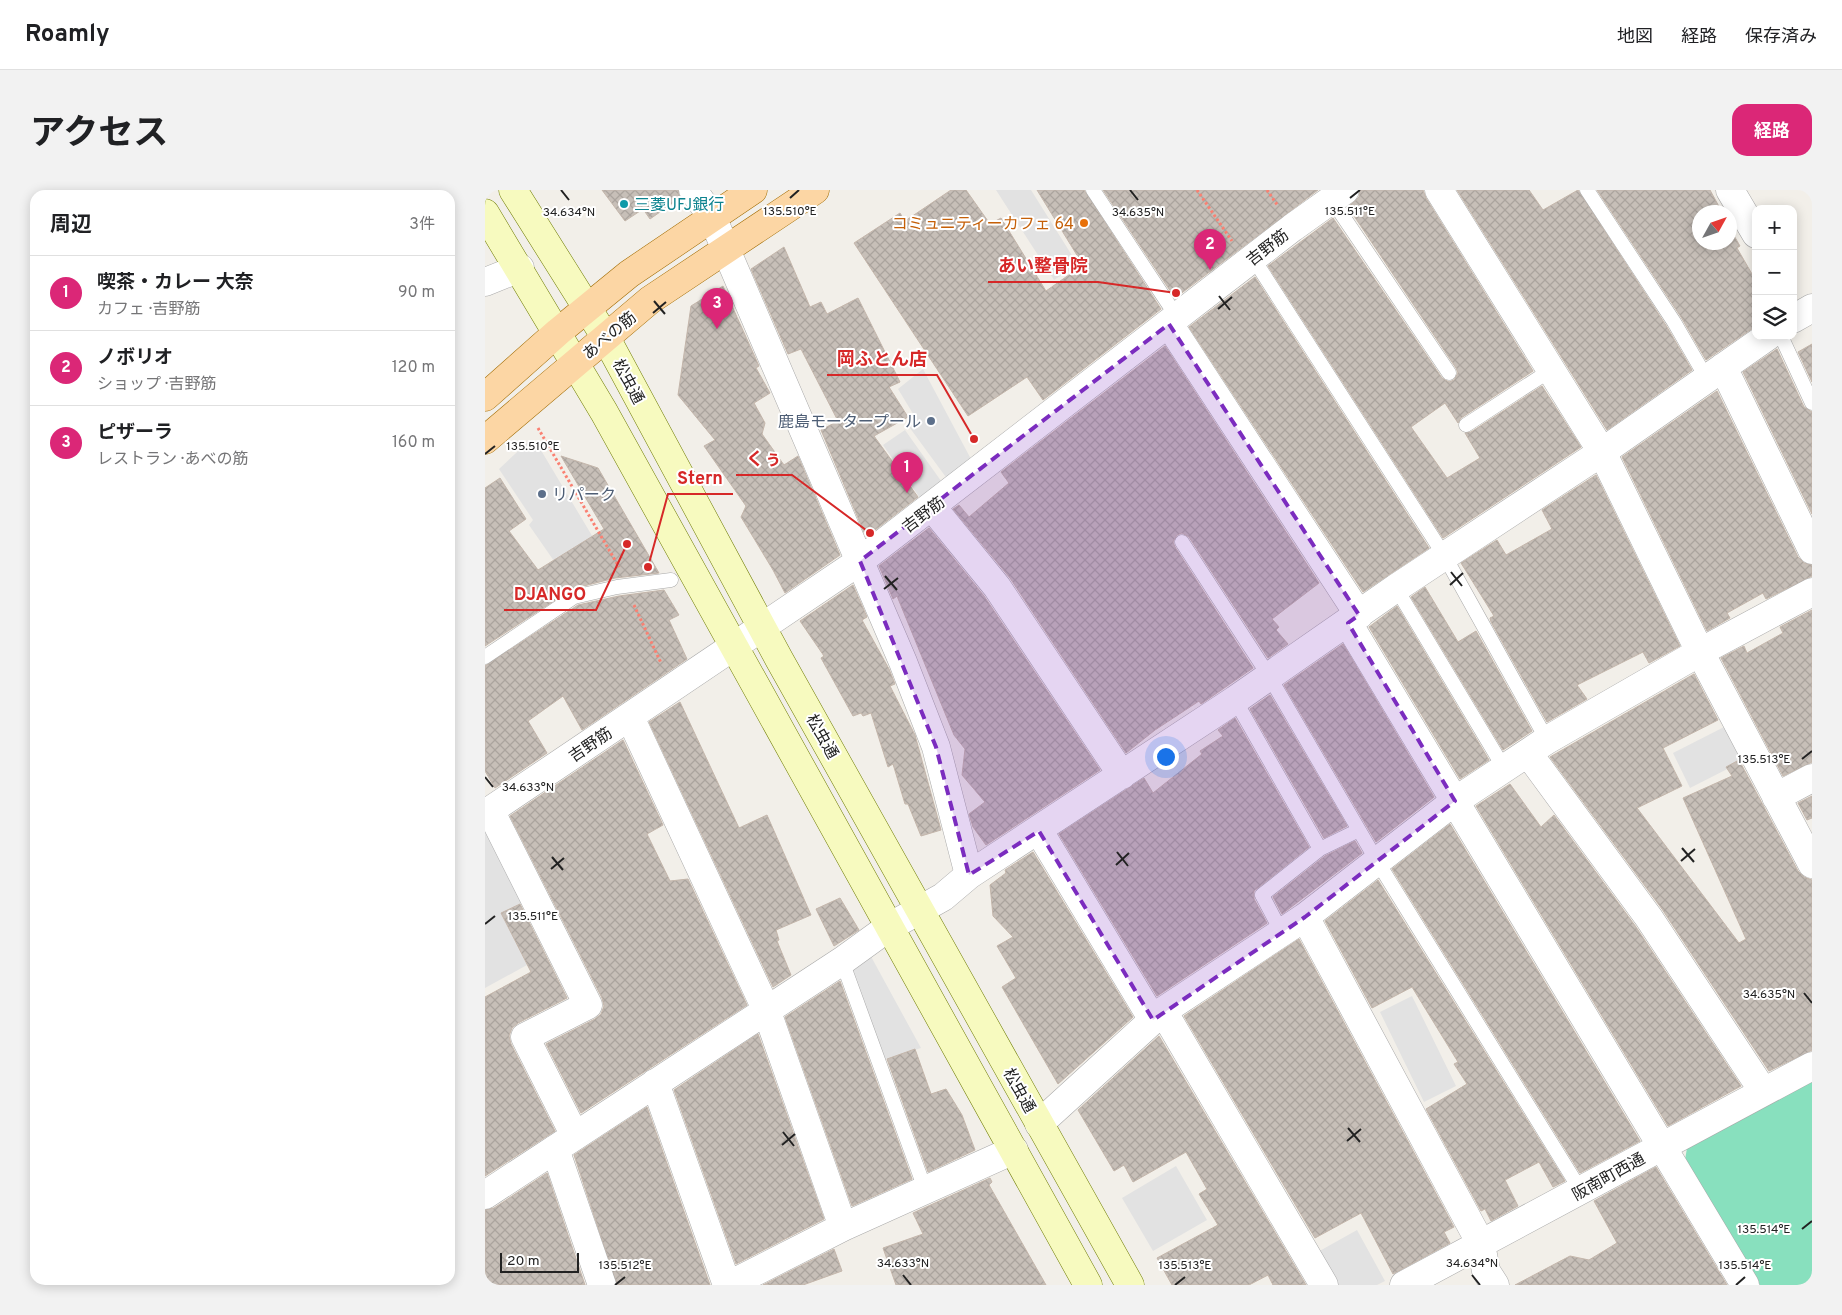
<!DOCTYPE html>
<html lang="ja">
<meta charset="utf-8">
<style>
body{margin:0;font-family:Overpass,"Noto Sans JP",sans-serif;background:#f2f2f2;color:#202124}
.controls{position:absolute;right:15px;top:15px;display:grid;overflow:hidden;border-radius:10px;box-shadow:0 2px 12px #0003}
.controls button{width:45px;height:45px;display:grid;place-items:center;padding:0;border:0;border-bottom:1px solid #e0e0e0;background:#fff;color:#202124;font:25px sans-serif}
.compass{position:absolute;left:1207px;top:15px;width:45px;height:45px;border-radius:50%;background:#fff;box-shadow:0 2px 12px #0003;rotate:50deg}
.scale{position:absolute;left:15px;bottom:12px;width:79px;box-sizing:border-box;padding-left:5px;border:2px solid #222;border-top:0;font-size:14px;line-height:18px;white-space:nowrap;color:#222;-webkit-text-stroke:4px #fff;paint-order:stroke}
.you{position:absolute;left:680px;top:566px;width:18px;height:18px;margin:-12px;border:4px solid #fff;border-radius:50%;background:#1a73e8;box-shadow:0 0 0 8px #1a73e833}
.badge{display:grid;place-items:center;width:32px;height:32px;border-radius:50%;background:#db2777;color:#fff;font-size:16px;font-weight:700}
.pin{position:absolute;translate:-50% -41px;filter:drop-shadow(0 1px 2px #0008)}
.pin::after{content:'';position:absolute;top:26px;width:18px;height:15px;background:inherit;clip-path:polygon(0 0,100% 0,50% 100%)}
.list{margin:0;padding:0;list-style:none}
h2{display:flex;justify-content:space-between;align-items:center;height:65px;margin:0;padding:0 20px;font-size:21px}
h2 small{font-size:16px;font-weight:400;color:#757577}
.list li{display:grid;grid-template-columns:32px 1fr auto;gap:15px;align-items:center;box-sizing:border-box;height:75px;padding:0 20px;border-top:1px solid #e0e0e0}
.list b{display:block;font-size:19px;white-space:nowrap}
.list p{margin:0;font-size:16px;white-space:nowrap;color:#757577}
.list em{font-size:16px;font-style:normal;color:#757577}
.icon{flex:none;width:28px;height:28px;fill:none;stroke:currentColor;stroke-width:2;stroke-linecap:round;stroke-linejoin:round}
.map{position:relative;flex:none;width:1327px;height:1095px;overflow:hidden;border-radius:15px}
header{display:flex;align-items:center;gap:30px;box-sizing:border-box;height:70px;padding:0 25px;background:#fff;border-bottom:1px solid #e0e0e0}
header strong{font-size:24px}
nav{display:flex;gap:28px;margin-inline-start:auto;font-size:18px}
.intro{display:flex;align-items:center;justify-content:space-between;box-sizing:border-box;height:120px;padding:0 30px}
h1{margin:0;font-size:35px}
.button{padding:12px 22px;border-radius:15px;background:#db2777;color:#fff;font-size:18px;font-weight:700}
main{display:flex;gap:30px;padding:0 30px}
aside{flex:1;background:#fff;border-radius:15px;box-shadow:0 2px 12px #0003}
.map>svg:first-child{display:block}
.pitch{fill:#88e0be}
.parking{fill:#e2e2e2}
.building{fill:url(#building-cross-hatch);stroke:#c4b6ab}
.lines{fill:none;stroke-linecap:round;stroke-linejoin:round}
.lane-casing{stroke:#a9a9a9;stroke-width:15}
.street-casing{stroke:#a9a9a9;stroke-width:29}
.secondary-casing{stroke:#707d05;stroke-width:29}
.primary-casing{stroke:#a06b00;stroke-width:29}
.path{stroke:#fa8072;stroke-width:3;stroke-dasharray:2.5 2.5;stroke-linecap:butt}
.lane{stroke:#fff;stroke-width:14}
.street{stroke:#fff;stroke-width:28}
.secondary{stroke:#f7fabf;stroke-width:28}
.primary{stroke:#fcd6a4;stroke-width:28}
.marked{fill:#7b2cbf;fill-opacity:0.2;stroke:#7b2cbf;stroke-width:4;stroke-dasharray:10 6;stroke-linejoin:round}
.ticks{fill:none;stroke:#222;stroke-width:2}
.culture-dot{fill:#0f9aa8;stroke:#fff;stroke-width:2}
.food-dot{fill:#e8710a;stroke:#fff;stroke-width:2}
.service-dot{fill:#5c6f8a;stroke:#fff;stroke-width:2}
.labels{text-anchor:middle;stroke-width:4;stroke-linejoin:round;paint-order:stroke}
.culture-label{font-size:16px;fill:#0d838f;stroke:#fff;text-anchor:start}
.food-label{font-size:16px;fill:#c56008;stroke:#fff;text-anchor:end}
.street-label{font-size:16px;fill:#222;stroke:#fff}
.service-label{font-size:16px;fill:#4e5e75;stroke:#fff;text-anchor:end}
.ticks-label{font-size:12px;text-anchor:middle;fill:#222;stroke:#fff;stroke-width:4;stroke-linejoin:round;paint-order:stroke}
.leader{fill:none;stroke:#d62828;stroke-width:2}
.callout-dot{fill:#d62828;stroke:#fff;stroke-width:2}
.callout-label{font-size:18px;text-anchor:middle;font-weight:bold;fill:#d62828;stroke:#fff;stroke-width:4;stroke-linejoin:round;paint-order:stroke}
</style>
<header>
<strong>Roamly</strong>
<nav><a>地図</a><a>経路</a><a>保存済み</a></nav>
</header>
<div class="intro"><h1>アクセス</h1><a class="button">経路</a></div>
<main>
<aside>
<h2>周辺<small>3件</small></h2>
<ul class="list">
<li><span class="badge">1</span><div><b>喫茶・カレー 大奈</b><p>カフェ · 吉野筋</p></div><em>90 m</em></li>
<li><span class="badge">2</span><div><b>ノボリオ</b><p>ショップ · 吉野筋</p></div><em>120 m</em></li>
<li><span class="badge">3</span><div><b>ピザーラ</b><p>レストラン · あべの筋</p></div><em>160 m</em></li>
</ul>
</aside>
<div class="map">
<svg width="1327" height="1095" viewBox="0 0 1327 1095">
<defs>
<pattern id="building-cross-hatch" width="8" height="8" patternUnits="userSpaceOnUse" patternTransform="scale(1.25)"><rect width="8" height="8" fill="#c7bfb8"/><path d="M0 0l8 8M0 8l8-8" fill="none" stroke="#aba49e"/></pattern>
</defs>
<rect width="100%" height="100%" fill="#f2efe9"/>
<!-- pitch -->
<path class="pitch" d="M1327,891v204h-52l-75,-125 2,-12z"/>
<!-- parking -->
<path class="parking" d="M511,0h35l47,75 -24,15z
M438,179l49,92 -24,19 -41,-56 8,-7 -17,-28z
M420,240l41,58 -21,17 -42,-60z
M45,250l9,7 55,92 -40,22 -25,-36 4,-5 -34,-51z
M1245,534l17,35 -57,29 -17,-35z
M0,630l44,80 -28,13 26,52 -42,23z
M383,761l53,97 -38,12 -32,-96z
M927,806l44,90 -32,16 -44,-90z
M691,976l31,54 -54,31 -31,-53z
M872,1040l28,51 -8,4h-42l-19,-32z"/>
<!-- building -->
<path class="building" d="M117,0h76l2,8 -30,21 -7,-10 -18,12z
M466,0h15l24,34 11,-6 45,73 37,-26 -46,-75h47l77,119 -118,91 -16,-23 -59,39 -114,-173 46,-30 5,8z
M618,0h215l-143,108z
M875,0h63l3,8 107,173 -72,47 -3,5 -13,-20 -34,24 36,51 33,-20 -15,-25 6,-1 71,-46 39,61 -138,91 -175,-272 65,-48 109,160 7,4 5,-2 4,-7 -2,-5 -108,-161 11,-10z
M972,0h72l14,20 35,-20 89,137 25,43 -85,60z
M1112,0h113l12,22h-23v30h30v-15l11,19 -3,2 19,33v45l-50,34 -25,-43z
M299,57l26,60 11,-5 6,12 31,-16 42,84 -11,5 19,30 -34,19 44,61 -52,40 -45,-107 17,-9 -37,-72 -13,5 -37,-85z
M770,87l174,271 -66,44 -174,-265z
M238,96l36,80 -3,2 14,25 -16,10 11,20 -3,11 22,31 14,-9 42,99 -55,38 -12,-23 -32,-53 5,-11 -42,-60 11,-6 -37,-45 13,-89z
M1327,154v38l-14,-30z
M680,156l154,237 -47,36 7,8 -3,3 12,14 -20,14 -79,-121 -7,-4 -5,2 -4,7 2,5 78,121 -52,36 -2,-3 -44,29 -29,23 -116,-175 -57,-69 6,-4 10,12 40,-34 -8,-11z
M1292,159l27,58 8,5v102l-69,-142z
M1232,201l81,166 6,6 8,2v11l-46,23 -3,-6 -36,20 3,5 -23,13 -85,-174z
M76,266l37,12 61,105 -44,5 -43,11 -87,57v-158l15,-10 26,41 -17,12 29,39 66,-41z
M1111,285l84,171 -31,17 -6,-11 -66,33 10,14 -40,23 -56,-100 -1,-4 4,-2 -33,-53 36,-23 9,15 46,-26 -10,-19z
M444,338l55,68 116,174 -114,75 -13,-18 -4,-13 16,-12 -23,-27 3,-26 -11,-14 -57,-139 -4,3 -14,-33z
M368,395l14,32 -5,3 27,49 6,15 -5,2 25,49 26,95 -20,6 -13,-32h-3l-12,-40 -5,3 -17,-54 -8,3 -2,-3 -8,3 -32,-58 3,-2 -24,-35z
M940,397l33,55 18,-11 56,100 -29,19 -92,-153z
M179,400l15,25 -10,5 18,39 -105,71 -19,-34 -35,25 19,32 -52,35 -10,-17v-105l93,-61 41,-9z
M912,416l92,154 -29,19 -91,-152z
M1327,420v152l-29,14 -62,-118 23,-12 3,7 36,-20 -3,-6z
M858,454l91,153 -58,45 -92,-157z
M1209,484l24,46 -55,28 19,38 -45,22 102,135 7,-4 -63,-141 49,-22 -6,-9 13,-7 59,111 6,6 8,3v170l-43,21 -107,-162 -112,-152z
M785,505l77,131 -23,12 -74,-129z
M195,512l59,126 28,-13 44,100 -35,15 3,10 -2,1 14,34 -18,12 -124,-265z
M750,528l74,129 -55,44v8l13,24 -110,73 -98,-162 85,-56 9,15 49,-39 -2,-3 23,-15 -5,-6z
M138,550l40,85 -16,9 23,47 18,-2 59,126 -166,108 -35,-69 49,-25 6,-5 3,-8 -2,-8 -92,-182z
M1025,594l31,43 13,-12 82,112 105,159 -73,40 -192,-320z
M1327,606v22l-5,2 -9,-17z
M965,634l190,317 -60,32 -188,-304z
M870,651l7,12 -80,61 -9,-17 52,-41z
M548,662l100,165 -75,67 -56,-97 14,-9 -19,-32 16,-9 -20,-21 -3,-31 16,-12 -1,-3z
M893,690l187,301 -12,6 -14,-25 -34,18 13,26 -27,15 -6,-12 -4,2 -55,-102 41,-25 -13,-20 4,-2 -46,-75 -40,21 -47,-87z
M355,708l19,32 -25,16 -18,-37z
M35,714l47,94 -49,25 -6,5 -3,8 2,8 44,87 -70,45v-179l46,-25 -30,-59z
M814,749l155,288 -10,5 6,11 -57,31 -32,-61 -46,25 -131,-222z
M355,791l72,198 -60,27 -67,-189z
M273,844l66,185 -88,45 -62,-174z
M674,846l147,249h-33l-5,-10 -19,10h-77l-15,-27 61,-33 -19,-31 8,-5 -21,-37 -53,30 -9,-17 -10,6 -36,-61z
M430,859l16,45 15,-5 16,26 13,35 -47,22 -41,-113z
M162,917l63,178h-93l-43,-130z
M1171,977l71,118h-212l55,-29 19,4 28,-17 -23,-42z
M62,983l38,112h-100v-75l9,-2z
M505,988l2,4 -3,3 57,100h-150l-13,-37 40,-14 -10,-21z
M349,1059l8,22 -39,14h-40z"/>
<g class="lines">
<!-- lane casing -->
<g class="lane-casing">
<path id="lane" d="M608,0l84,127
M1102,0l87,132 33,57
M847,10l117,173
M768,68l191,297 103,185
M1296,146l31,67
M981,235l85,-55
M697,352l87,134 108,185 204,330
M911,398l108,180
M0,467l89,-60 43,-10 54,-7
M750,510l85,149
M797,743l-20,-38 58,-46 39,-19
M357,771l83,228"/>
</g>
<!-- street casing -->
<g class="street-casing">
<path id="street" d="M208,0l19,27 191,445 33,85 33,128
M954,0l163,262 98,200 112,212
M1245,0l26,44
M0,92l35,-14
M1308,129l19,-11
M684,134l190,291
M1238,177l89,183
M447,317l65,80 125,188
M863,433l397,662
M145,527l136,292 77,218
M1043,563l121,165 114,173
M1291,607l36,-19
M5,620l98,195 -63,32 50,99
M0,624l375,-253 432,-333 53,-38
M554,641l114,189
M820,727l176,327 5,27 9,14
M678,821l161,274
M170,893l72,202
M554,934l124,-113 142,-94 150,-116 92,-61 153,-88 112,-60
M70,959l47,136
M0,1005l357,-234 47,-34 54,-30 26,-22 266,-175 161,-112 206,-136 166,-116
M244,1095l114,-58 171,-77
M919,1095l408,-219"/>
</g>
<!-- secondary casing -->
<g class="secondary-casing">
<path id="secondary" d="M28,0l93,148 173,321 351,626
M0,23l119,199 484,873"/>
</g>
<!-- primary casing -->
<g class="primary-casing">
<path id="primary" d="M0,207l73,-65 71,-58 124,-84
M0,250l165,-140 165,-110"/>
</g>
<!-- path -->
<path class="path" d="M712,0l35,51
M782,0l11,16
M53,238l81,139
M149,415l27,58"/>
<!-- lane -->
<use href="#lane" class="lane"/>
<!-- street -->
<use href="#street" class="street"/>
<!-- secondary -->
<use href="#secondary" class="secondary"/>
<!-- primary -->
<use href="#primary" class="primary"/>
</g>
<!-- marked area -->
<path class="marked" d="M684,134l190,291 -11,8 107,178 -150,116 -152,103 -114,-189 -70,44 -33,-128 -76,-186z"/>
<!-- ticks -->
<path class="ticks" d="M76,0l8,10M645,0l8,10M305,8l9,-8M865,8l10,-8M734,106l11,14M169,111l11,13M733,119l14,-12M168,123l13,-11M0,264l10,-8M966,382l11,14M400,386l12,14M965,395l13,-12M399,399l14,-11M1317,569l10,-8M0,587l8,10M1197,658l12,14M632,662l11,14M67,667l11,13M1196,671l14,-12M631,675l13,-12M66,679l13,-11M0,734l10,-8M1319,803l8,10M863,938l12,14M298,942l11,14M862,951l14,-12M297,955l13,-11M1317,1039l10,-8M418,1085l8,10M987,1085l8,10M130,1095l10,-8M690,1095l10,-8M1251,1095l9,-8"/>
<!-- markers -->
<circle class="culture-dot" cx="139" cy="14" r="5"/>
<circle class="food-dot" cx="599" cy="33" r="5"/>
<g class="service-dot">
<circle cx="446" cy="231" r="5"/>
<circle cx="57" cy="304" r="5"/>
</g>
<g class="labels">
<!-- culture labels -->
<g class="culture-label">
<text x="149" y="20">三菱UFJ銀行</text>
</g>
<!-- food labels -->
<g class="food-label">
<text x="589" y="39">コミュニティーカフェ 64</text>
</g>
<!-- street labels -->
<g class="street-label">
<text transform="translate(782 57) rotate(-38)" y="6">吉野筋</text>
<text transform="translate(124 145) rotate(-40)" y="6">あべの筋</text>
<text transform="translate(144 191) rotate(62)" y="6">松虫通</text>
<text transform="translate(438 324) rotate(-37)" y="6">吉野筋</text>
<text transform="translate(338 546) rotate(61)" y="6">松虫通</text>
<text transform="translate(105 554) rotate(-34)" y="6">吉野筋</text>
<text transform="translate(535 900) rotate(61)" y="6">松虫通</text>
<text transform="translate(1123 986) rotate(-29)" y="6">阪南町西通</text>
</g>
<!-- service labels -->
<g class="service-label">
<text x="436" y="237">鹿島モータープール</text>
<text x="67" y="310" text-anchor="start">リパーク</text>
</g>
</g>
<g class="ticks-label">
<text x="865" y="25">135.511°E</text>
<text x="305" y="25">135.510°E</text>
<text x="84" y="26">34.634°N</text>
<text x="653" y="26">34.635°N</text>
<text x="48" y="260">135.510°E</text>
<text x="1279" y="573">135.513°E</text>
<text x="43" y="601">34.633°N</text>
<text x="48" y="730">135.511°E</text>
<text x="1284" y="808">34.635°N</text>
<text x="1279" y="1043">135.514°E</text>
<text x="418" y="1077">34.633°N</text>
<text x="987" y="1077">34.634°N</text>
<text x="140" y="1079">135.512°E</text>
<text x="700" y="1079">135.513°E</text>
<text x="1260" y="1079">135.514°E</text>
</g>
<!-- callouts -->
<path class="leader" d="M691 103L613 92H503M489 249L452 185H342M385 343L307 285H251M163 377L183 304H248M142 354L111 420H19"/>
<g class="callout-dot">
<circle cx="691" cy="103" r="5"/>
<circle cx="489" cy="249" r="5"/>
<circle cx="385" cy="343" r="5"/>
<circle cx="163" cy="377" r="5"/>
<circle cx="142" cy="354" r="5"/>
</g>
<g class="callout-label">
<text x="558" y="82">あい整骨院</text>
<text x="397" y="175">岡ふとん店</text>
<text x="279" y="275">くぅ</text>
<text x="215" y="294">Stern</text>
<text x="65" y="410">DJANGO</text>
</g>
</svg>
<div class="controls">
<button>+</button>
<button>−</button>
<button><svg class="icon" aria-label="layers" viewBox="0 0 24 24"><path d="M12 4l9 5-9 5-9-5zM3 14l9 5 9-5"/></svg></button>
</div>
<svg class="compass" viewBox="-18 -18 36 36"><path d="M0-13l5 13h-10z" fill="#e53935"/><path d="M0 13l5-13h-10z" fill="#757577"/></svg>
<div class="scale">20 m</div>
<div class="you"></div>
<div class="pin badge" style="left:422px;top:303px">1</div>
<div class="pin badge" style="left:725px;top:80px">2</div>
<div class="pin badge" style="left:232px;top:139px">3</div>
</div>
</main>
